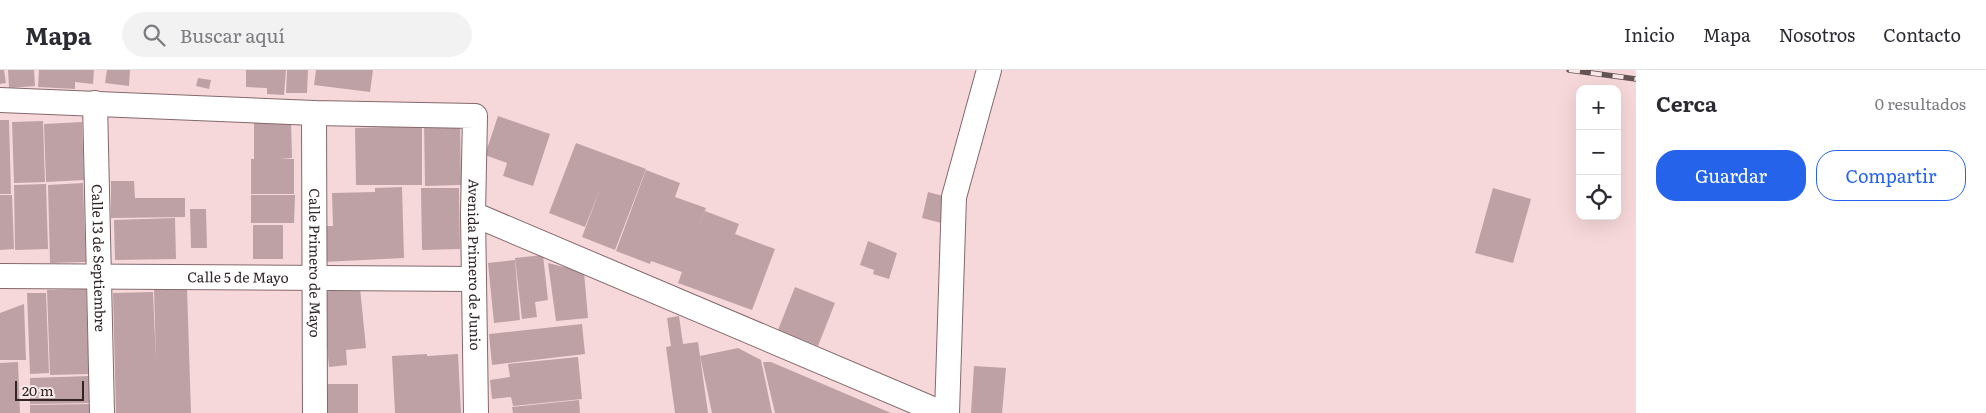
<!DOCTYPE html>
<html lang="es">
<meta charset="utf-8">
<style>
body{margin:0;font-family:Literata,serif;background:#f2f2f3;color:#2b2b33}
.controls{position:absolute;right:15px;top:15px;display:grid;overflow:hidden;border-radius:10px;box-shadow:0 5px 20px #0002}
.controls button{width:45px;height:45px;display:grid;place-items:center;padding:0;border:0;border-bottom:1px solid #e1e1e2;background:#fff;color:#2b2b33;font:25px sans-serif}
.scale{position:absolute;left:15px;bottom:12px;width:69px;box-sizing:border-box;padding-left:5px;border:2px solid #302425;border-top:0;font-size:14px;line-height:18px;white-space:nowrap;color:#302425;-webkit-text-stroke:4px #fbe8ea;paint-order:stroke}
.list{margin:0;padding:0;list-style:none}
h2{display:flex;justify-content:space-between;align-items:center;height:65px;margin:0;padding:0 20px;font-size:21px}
h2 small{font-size:16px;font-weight:400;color:#7c7c81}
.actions{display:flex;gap:10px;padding:15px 20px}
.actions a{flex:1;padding:11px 0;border:1px solid #2563eb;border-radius:20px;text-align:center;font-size:18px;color:#2563eb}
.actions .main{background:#2563eb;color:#fff}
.icon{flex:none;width:28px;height:28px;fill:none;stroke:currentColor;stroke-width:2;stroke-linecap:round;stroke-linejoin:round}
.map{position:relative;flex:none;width:1636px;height:343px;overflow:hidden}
header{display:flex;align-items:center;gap:30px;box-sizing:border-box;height:70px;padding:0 25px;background:#fff;border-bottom:1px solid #e1e1e2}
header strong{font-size:24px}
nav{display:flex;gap:28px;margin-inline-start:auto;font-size:18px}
.search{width:350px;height:45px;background:#f2f2f3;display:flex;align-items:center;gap:12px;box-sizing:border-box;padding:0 18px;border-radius:28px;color:#7c7c81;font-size:19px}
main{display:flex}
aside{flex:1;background:#fff}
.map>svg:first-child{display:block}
.building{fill:#bea1a4}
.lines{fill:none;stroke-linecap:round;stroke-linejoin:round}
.street-casing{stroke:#84696c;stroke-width:26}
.street{stroke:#fff;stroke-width:24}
.rail-casing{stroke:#655455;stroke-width:5.5}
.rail{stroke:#fbe8ea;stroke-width:4;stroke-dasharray:11;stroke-linecap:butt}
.labels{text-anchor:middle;stroke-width:4.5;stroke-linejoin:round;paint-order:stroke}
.street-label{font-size:14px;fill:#302425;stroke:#fbe8ea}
</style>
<header>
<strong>Mapa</strong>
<div class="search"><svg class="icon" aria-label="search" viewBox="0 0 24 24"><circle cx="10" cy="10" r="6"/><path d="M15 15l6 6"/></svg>Buscar aquí</div>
<nav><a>Inicio</a><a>Mapa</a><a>Nosotros</a><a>Contacto</a></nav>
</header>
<main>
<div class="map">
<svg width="1636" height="343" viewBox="0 0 1636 343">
<rect width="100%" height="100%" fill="#f7d8da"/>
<!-- building -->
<path class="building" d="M0,0h4l2,13 -6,1z
M8,0h26l1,16 -26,2z
M39,0h55l-1,14 -18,-2v7l-37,-2z
M107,0h23l-1,16 -24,-3z
M246,0h40l-2,25 -17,-1v-6l-21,-1z
M287,0h21l-1,23h-21z
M316,0h57l-3,22 -56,-7z
M198,8l13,2 -2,9 -13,-3z
M498,46l52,18 -17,52 -30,-10 4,-13 -22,-8z
M254,49h37l1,39 -12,1h14v35h-43v-35h3z
M460,49l1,66 -36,1 -1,-66z
M0,50h9l2,74h-11z
M390,50h32v65h-66l-1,-57 35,-1z
M43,51l2,61 -31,1 -2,-61z
M82,52l2,58 -38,2 -2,-58z
M576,73l70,26 -31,81 -33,-13 20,-53 -17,43 -36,-14z
M646,100l34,13 -5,14 31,11 -10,25 9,-22 34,13 -4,10 40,15 -23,61 -74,-27 4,-11 -31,-11 -1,3 -34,-13z
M111,111h23l1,17h50v19l-74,1z
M83,113l3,79 -36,1 -2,-78z
M46,114l2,65 -33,1 -1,-65z
M402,117l2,71 -81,4 -2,-36h12l-1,-33 43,-1v-4z
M421,118h38l1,61 -38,1z
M1493,118l38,11 -18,64 -38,-10z
M928,122l23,6 -6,26 -23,-6z
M0,125h12l2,54 -14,1z
M251,125h44l-1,28h-43z
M190,139h16l1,39h-16z
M175,148l1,41 -61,1 -1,-40z
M253,155h30v34h-30z
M868,171l29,12 -8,26 -16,-5 1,-4 -14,-5z
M543,185l5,45 -13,2 2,15 -15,2 -7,-61z
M515,190l5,60 -26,3 -6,-60z
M548,193l36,9 4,46 -32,3z
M795,217l40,16 -17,43 -40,-16z
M187,218l4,125h-75l-3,-120 40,-1 3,69 -2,-72z
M360,218l6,60 -20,2 1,15 -18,2 -7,-75z
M86,219l3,85 -39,1 -3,-85z
M27,223h19l3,80 -19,1z
M24,234l2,56h-26v-47z
M679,246l4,28 15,-2 10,71h-33l-9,-66 5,-1 -4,-28z
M582,254l3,30 -93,11 -3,-31z
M738,278l23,12 11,53h-60l-12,-57z
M427,284v2l31,-2 3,59h-66l-3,-57z
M578,287l4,42 -69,7 -2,-9 -19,2 -2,-19 20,-3 -2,-13z
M18,292l2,51h-20v-50z
M763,292h8l120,51h-116z
M974,296l32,2 -4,45h-31z
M89,306l1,27 -60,1v-26z
M322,314h36v29h-36z
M579,330l1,13h-67l-1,-6z
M90,334v9h-60v-8z"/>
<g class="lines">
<!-- street casing -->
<g class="street-casing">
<g id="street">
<path id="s1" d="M0,30l314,13 161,3 -2,98 3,199"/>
<path id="s2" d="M95,33l7,310"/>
<path id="s3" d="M314,43l1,300"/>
<path d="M473,144l469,199"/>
<path id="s4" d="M0,206l474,3"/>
<path d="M947,343l7,-216 35,-127"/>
</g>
</g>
<!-- street -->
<use href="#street" class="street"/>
<!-- rail casing -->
<g class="rail-casing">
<path id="rail" d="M1569,0l67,9"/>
</g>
<!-- rail -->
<use href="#rail" class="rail"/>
</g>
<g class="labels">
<!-- street labels -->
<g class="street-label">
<text dy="5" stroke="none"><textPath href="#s2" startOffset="155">Calle 13 de Septiembre</textPath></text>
<text dy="5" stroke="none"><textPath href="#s3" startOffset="150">Calle Primero de Mayo</textPath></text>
<text dy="5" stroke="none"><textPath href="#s1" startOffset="624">Avenida Primero de Junio</textPath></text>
<text dy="5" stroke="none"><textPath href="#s4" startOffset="238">Calle 5 de Mayo</textPath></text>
</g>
</g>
</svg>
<div class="controls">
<button>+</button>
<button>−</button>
<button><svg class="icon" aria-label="locate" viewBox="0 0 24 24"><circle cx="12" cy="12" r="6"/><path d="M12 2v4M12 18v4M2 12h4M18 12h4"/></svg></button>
</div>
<div class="scale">20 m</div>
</div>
<aside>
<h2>Cerca<small>0 resultados</small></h2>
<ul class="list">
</ul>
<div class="actions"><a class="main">Guardar</a><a>Compartir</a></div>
</aside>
</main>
